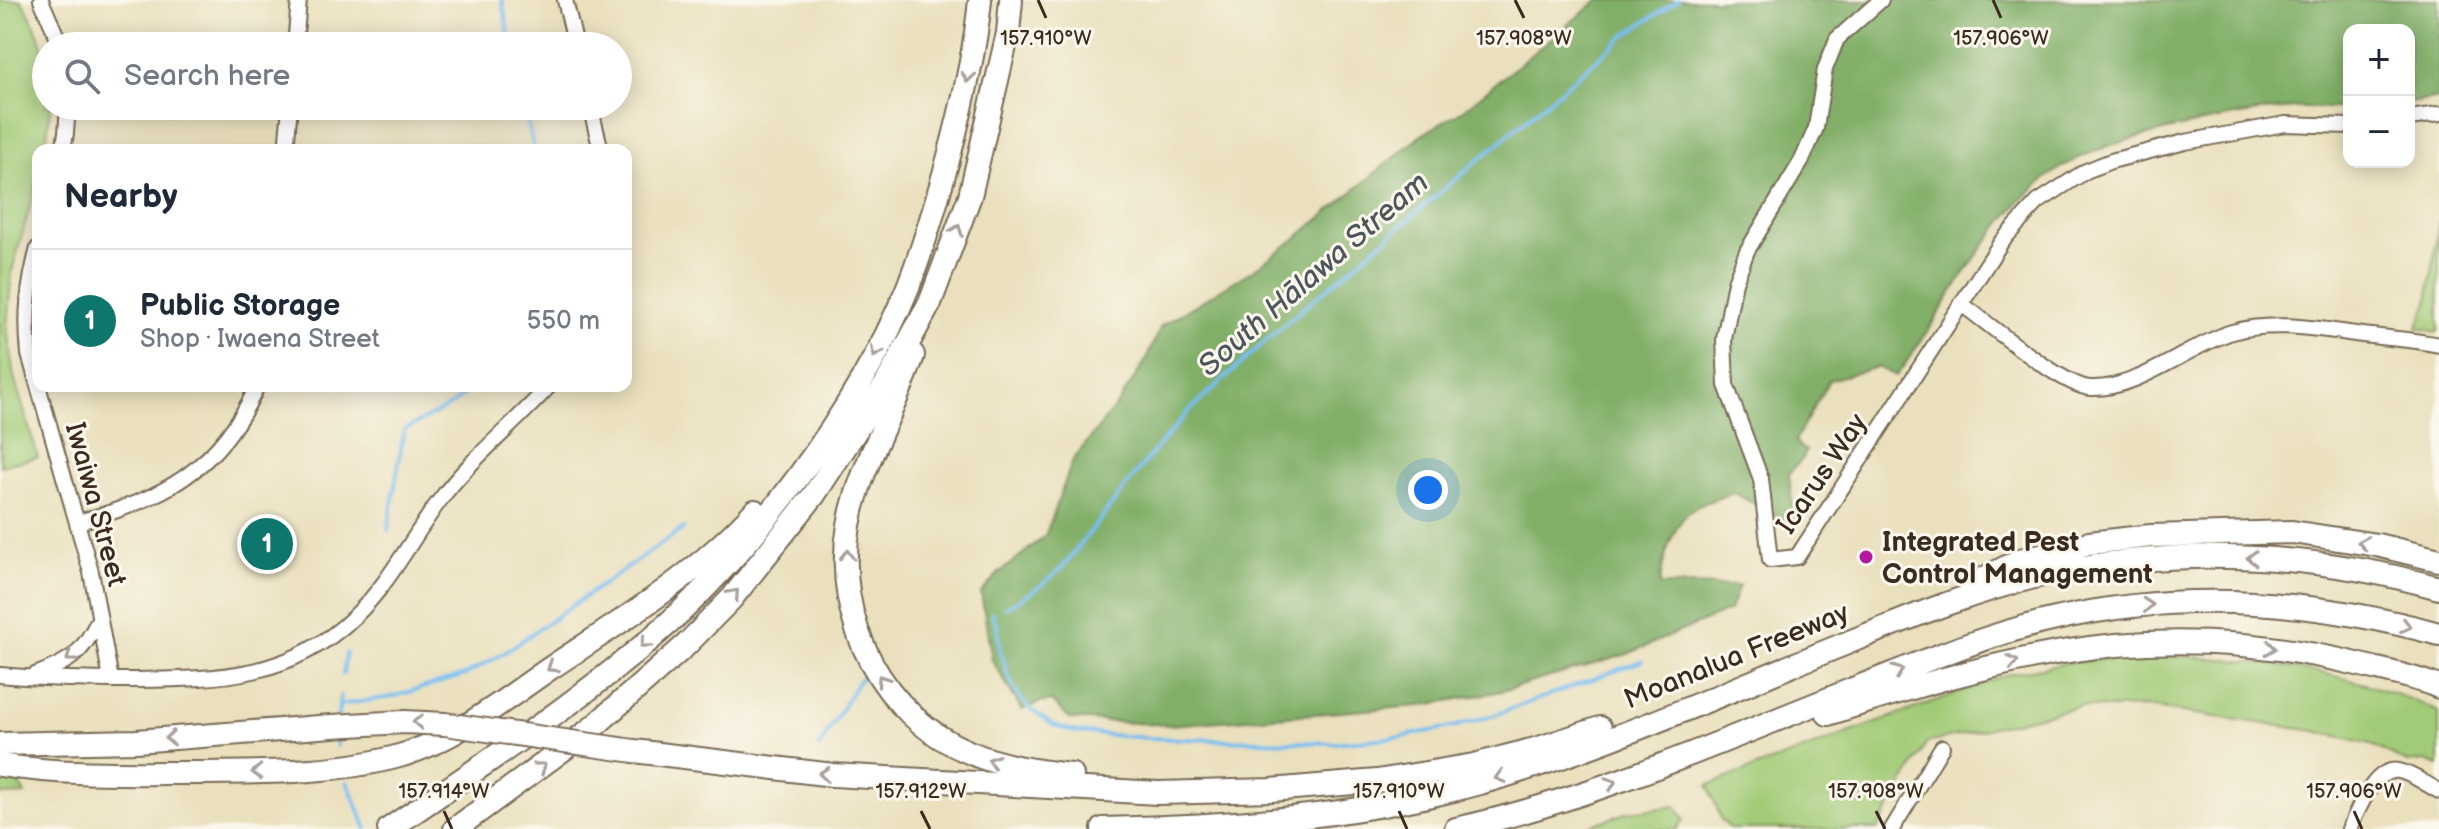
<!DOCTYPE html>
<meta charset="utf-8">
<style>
body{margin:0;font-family:"Balsamiq Sans",sans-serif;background:#f6f6f7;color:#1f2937}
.controls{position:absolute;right:24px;top:24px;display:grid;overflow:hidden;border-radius:16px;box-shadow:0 4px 20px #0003}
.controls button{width:72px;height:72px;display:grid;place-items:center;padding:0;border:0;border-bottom:2px solid #e0e1e3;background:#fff;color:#1f2937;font:40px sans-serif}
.you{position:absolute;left:1428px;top:490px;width:28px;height:28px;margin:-20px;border:6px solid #fff;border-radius:50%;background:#1a73e8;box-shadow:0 0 0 12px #1a73e833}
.badge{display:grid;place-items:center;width:52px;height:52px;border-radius:50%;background:#0f766e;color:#fff;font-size:26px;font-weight:700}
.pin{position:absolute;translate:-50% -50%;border:4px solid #fff;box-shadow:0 2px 8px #0006}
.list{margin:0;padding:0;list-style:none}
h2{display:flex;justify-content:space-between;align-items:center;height:104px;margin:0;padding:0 32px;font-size:34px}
h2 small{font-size:26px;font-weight:400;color:#747a83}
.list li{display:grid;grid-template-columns:52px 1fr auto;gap:24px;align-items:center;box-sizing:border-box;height:144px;padding:0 32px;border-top:2px solid #e0e1e3}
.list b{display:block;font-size:30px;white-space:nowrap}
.list p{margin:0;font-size:26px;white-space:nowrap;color:#747a83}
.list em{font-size:26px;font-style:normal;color:#747a83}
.icon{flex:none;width:44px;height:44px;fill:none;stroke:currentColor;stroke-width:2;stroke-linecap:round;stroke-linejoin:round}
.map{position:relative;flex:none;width:2439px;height:829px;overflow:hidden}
.search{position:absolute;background:#fff;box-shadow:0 4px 20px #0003;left:32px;top:32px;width:600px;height:88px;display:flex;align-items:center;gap:20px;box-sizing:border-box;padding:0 28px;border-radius:44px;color:#747a83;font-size:30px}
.panel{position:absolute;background:#fff;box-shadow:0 4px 20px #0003;left:32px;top:144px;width:600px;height:248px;border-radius:16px}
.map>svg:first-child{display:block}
.green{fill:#a2cb77;stroke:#6e7a4a;stroke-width:2}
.forest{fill:#81af68;stroke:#5e6c43;stroke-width:2}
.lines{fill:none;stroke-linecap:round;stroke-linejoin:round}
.stream{stroke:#79beef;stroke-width:4}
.minor-casing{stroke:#786a56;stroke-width:18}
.highway-casing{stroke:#786a56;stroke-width:26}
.minor{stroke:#fff;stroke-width:14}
.highway{stroke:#fff;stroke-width:22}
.highway-bridge-casing{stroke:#786a56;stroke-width:26;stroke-linecap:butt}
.highway-bridge{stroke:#fff;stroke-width:22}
.oneway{stroke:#a79f9a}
.ticks{fill:none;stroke:#3b2a1e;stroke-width:3}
.poi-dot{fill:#b5179e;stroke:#fbf7ec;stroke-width:3}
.labels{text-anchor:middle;stroke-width:6;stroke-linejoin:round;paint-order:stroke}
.street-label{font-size:28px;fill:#3b2a1e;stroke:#fbf7ec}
.poi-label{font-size:28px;font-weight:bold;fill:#3b2a1e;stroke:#fbf7ec;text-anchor:start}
.water-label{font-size:30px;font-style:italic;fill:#4e565d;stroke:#fbf7ec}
.ticks-label{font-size:20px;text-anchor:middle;fill:#3b2a1e;stroke:#fbf7ec;stroke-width:6;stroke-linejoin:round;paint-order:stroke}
</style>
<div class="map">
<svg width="2439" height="829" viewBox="0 0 2439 829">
<rect width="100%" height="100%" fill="#fbf7ec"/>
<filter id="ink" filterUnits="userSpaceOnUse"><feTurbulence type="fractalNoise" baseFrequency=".0125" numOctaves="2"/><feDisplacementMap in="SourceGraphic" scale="16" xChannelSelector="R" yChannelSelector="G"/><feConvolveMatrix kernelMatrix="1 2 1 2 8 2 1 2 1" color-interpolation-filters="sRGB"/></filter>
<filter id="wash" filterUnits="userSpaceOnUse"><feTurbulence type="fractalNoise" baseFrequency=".006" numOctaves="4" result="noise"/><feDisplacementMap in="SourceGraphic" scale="32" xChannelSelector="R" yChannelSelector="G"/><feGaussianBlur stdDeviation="1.8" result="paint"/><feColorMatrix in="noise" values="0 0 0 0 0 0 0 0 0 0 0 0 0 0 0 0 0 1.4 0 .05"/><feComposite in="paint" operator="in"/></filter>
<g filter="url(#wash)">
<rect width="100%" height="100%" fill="#eae0bd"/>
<!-- green -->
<path class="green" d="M0,0h21c25,39 25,62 25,106h5l-6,44h-7v28l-26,93 -5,56 7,50 24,80 -38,9z
M2439,221v106l-1,5 -21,-4 11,-25z
M2153,655c98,4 197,14 286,57v54l-14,-5 -18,2 -39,-20 -53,-12 -168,-24 -37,1 -29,-2 -154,37 -50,86h-146l-9,-8 -14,-36 297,-110 67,-13z
M0,772l14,1 11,21 -25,1z
M1676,806l8,14 -7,9h-97l48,-17z"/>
<!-- forest -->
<path class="forest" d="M1598,0h841v98l-30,5v-73h-60v78c-22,0 -45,-1 -67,1 -40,4 -80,13 -119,22 -36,9 -76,19 -107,40 -20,13 -38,32 -53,50 -40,48 -69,105 -107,155l-18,-9 -49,13 -34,61 7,8 4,1 -2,7 -15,16 5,48h-7l-53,-28c-14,5 -30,8 -42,17 -19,13 -31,53 -32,75l79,1 -9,24 -105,45 -123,36 -83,15 -251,19 -98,-6 -19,-18 -13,2 -16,7 -30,-50 -11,-67 18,-20 46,-37 28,-76 46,-58 27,-42 15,-34 92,-56 41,-30 126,-104 43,-26z"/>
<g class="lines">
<!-- stream -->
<path class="stream" d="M502,0l9,46
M524,106l10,44
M388,530l16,-100 49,-26 20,-18
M1005,608l33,-20 23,-19 93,-118 35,-40 82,-75 356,-302 51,-34
M992,613l5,12 3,26 8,24 8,17 11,14 26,19 23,7 72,6 186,5 66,-6 56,-11 36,-10 150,-55
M343,674l3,-21
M339,705l53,-8 73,-22 39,-22 180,-125
M338,717l2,-21
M336,734l1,12
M819,747l40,-67 10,-8
M347,782l20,47"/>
</g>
</g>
<g filter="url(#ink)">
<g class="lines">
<!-- minor casing -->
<g class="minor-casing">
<path id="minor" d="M41,0l20,46
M565,0l11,46
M1881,0l-44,39 -12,30 -9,59 -14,32 -55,91 -12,31 -11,57 2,46 35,94 9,81 27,-3 205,-316 36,-39 48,-31 25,-10 74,-19 100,-18 64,2
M295,46l4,-46
M590,106l11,44
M2409,118l30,-4
M63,150l3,-17 2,-27
M286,150l4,-44
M38,248c-10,38 -13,66 -9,106l62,218 20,108
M1963,305c26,19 99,81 127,83 49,2 97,-42 142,-56 44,-13 96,-1 140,4 22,3 45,4 67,9
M78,522c84,-22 142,-53 179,-136
M0,675c44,4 89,5 133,5 84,-1 157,-1 221,-63 36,-34 57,-78 86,-117 31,-42 74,-75 109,-114
M35,675c37,-14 47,-21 64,-56
M1892,829l50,-82
M2349,829c9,-18 25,-63 50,-58 14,3 28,14 40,20"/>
</g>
<!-- highway casing -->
<g class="highway-casing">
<path id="highway" d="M913,355c-18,56 -54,113 -64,170 -17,94 34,193 122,228 33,14 66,18 101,22
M1971,585l49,-25 69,-17 62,-7 141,-4 85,13 62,15
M1828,714c75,-24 150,-47 228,-61 99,-18 204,-13 301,11 27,7 56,12 82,23
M0,744l136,-3 196,-15
M634,751l199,24 325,18 113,-3 106,-9 97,-16 65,-17 61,-20
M0,765c63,10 130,8 193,8 66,-1 135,1 199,-15 58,-14 109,-56 157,-89 72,-48 148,-94 206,-158
M389,829c89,-61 182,-121 264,-192 100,-87 205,-227 255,-350 16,-41 28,-84 40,-127 14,-52 27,-106 32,-160
M455,829l136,-100 95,-84 46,-47 82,-103 72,-111 44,-81 40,-107 38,-163 3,-33
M1103,829c137,-3 272,-13 404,-54 113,-35 221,-84 330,-128 69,-28 138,-57 210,-73 129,-27 266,-22 392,14
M1456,829c140,-31 272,-91 405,-143 64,-25 127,-52 195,-67 127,-29 258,-19 383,15"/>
</g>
<!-- minor -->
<use href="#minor" class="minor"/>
<!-- highway -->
<use href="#highway" class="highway"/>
<!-- highway-bridge casing -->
<g class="highway-bridge-casing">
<path id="highway-bridge" d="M332,726l72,-4 41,2 189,27"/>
</g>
<!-- highway-bridge -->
<use href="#highway-bridge" class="highway-bridge"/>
</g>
<!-- one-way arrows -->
<defs><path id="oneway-chevron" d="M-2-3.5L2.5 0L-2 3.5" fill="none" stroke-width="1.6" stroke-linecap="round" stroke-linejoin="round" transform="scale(2)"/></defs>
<g class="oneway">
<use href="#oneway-chevron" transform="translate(968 77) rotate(99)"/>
<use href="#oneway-chevron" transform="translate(957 230) rotate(-69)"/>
<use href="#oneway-chevron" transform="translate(876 352) rotate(116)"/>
<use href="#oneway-chevron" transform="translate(2363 543) rotate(-171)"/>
<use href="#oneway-chevron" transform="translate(847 555) rotate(-89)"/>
<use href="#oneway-chevron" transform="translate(2252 558) rotate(-179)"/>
<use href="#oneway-chevron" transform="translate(734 594) rotate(-48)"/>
<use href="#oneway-chevron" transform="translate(2148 605) rotate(-5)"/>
<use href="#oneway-chevron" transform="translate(2406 626) rotate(14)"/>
<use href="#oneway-chevron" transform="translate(645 643) rotate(141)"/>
<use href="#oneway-chevron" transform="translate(2271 648) rotate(7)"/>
<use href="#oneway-chevron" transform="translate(71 657) rotate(143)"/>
<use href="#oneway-chevron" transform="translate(2013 662) rotate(-12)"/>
<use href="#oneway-chevron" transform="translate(552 667) rotate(146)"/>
<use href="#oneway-chevron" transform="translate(1898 671) rotate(-21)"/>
<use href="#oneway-chevron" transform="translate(882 680) rotate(-124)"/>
<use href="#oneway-chevron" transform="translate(418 722) rotate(-177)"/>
<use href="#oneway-chevron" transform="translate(170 738) rotate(176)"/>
<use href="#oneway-chevron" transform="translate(993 761) rotate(-162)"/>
<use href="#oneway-chevron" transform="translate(541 767) rotate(-37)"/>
<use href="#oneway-chevron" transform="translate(257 772) rotate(178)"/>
<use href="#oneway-chevron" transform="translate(824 774) rotate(-174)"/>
<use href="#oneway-chevron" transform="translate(1500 777) rotate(164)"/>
<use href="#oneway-chevron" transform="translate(1611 783) rotate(-20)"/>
</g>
</g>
<!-- ticks -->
<path class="ticks" d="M1038,0l8,18M1515,0l9,18M1993,0l8,18M444,811l8,18M921,811l9,18M1399,811l8,18M1876,811l9,18M2354,811l8,18"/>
<!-- markers -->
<circle class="poi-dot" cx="1866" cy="557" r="8"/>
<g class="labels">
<!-- street labels -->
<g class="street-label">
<text transform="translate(1821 473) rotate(-56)" y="10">Icarus Way</text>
<text transform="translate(97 504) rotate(75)" y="10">Iwaiwa Street</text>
<text transform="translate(1736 655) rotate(-22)" y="10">Moanalua Freeway</text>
</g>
<!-- poi labels -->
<g class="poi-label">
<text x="1882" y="551">Integrated Pest<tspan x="1882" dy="32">Control Management</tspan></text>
</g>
<!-- water labels -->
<g class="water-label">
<text transform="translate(1313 274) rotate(-41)" y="10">South Hālawa Stream</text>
</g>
</g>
<g class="ticks-label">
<text x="2001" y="45">157.906°W</text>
<text x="1046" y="45">157.910°W</text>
<text x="1524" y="45">157.908°W</text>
<text x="444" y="798">157.914°W</text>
<text x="921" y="798">157.912°W</text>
<text x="1399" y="798">157.910°W</text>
<text x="1876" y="798">157.908°W</text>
<text x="2354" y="798">157.906°W</text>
</g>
</svg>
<div class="controls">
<button>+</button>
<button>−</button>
</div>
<div class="you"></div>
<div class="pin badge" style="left:267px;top:544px">1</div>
<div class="search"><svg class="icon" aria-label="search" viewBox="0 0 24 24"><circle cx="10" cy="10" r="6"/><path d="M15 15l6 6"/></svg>Search here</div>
<section class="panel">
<h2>Nearby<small></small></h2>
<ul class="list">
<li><span class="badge">1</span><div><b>Public Storage</b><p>Shop · Iwaena Street</p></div><em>550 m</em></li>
</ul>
</section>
</div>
